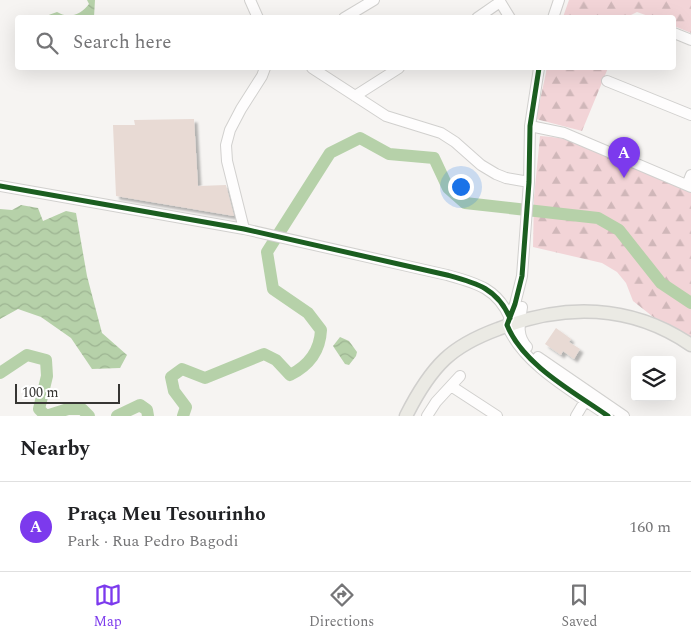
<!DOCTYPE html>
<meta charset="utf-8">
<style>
body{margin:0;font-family:Spectral,serif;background:#f2f2f2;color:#202124}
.controls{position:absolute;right:15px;bottom:15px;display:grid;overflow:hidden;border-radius:5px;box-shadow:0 5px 20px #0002}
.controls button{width:45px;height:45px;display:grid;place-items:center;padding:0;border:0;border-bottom:1px solid #e0e0e0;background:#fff;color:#202124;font:25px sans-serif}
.scale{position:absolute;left:15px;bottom:12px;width:105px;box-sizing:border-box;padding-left:5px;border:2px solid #363533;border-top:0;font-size:14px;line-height:18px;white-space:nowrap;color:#363533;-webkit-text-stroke:4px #fff;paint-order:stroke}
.you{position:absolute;left:460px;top:186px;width:18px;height:18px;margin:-12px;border:4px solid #fff;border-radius:50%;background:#1a73e8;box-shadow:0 0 0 8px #1a73e833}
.badge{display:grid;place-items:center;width:32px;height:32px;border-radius:50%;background:#7c3aed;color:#fff;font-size:16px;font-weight:700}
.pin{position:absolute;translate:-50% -41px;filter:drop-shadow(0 1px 2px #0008)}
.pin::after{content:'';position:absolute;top:26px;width:18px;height:15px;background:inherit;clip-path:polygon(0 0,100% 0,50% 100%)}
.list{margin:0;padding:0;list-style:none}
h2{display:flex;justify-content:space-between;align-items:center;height:65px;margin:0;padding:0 20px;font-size:21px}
h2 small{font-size:16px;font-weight:400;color:#757577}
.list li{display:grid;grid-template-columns:32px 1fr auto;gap:15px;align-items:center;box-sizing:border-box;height:90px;padding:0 20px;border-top:1px solid #e0e0e0}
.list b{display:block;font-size:19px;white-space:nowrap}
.list p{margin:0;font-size:16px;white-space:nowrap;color:#757577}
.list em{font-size:16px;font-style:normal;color:#757577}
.icon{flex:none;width:28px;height:28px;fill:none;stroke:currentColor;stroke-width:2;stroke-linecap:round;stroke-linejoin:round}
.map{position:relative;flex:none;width:691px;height:416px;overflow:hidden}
.search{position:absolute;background:#fff;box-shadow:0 5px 20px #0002;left:15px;right:15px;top:15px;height:55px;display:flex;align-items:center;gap:12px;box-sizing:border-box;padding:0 18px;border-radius:5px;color:#757577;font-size:19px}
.sheet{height:155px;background:#fff}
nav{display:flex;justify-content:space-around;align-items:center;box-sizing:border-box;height:70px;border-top:1px solid #e0e0e0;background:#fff;font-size:14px;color:#757577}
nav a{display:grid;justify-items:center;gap:2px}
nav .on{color:#7c3aed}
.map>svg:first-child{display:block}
.forest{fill:url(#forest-firs)}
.water{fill:url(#water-waves)}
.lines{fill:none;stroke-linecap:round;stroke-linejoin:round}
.river{stroke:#b6d1a9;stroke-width:12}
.building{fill:#e8dad4;filter:url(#shadow)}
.minor-casing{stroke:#d1d0ce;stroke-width:12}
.major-casing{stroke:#d0cfcd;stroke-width:15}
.minor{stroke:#fefdfd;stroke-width:10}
.major{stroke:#ebeae4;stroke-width:12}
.cycleway-casing{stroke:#fff;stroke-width:8}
.cycleway{stroke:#1b5e20;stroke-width:5}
</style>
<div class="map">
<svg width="691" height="416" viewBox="0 0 691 416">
<defs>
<pattern id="forest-firs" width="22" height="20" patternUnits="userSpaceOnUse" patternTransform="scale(1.25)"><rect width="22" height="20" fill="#f2d4d7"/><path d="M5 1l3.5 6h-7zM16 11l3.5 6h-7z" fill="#d0b7b9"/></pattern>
<pattern id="water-waves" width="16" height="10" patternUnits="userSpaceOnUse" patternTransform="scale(1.25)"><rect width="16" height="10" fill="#b6d1a9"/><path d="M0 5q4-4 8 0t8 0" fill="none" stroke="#9db492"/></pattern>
<filter id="shadow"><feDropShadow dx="3.5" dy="3.5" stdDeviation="1" flood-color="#0004"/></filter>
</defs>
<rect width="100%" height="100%" fill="#f6f4f2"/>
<!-- forest -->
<path class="forest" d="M569,0h122v33l-17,-7v-8l-23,-1 -14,-5 -8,4 -1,1h-65z
M547,68h61l-26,63 -46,-12z
M540,136c50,2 106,34 151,55v150l-34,-21 -24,-19 -7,-18 -9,-11 -15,-9 -69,-16 1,-50z"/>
<!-- water -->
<path class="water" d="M87,0h8l-1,17h-51l14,-5c12,7 24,3 32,-8z
M21,205l17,3 5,13 23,-10 10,2 11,63 15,57 25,22 -7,13 -28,1 -21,-31 -30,-21 -23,-8 -18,10v-110l12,1z
M340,337l9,4 8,11 -1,4 -7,9 -4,-1 -12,-18z"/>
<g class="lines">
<!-- river -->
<path class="river" d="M0,373l27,-18 19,5 1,16 -8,33 7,7 22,-7h14l7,7
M117,416l23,-11 7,5 1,6
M183,416l3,-9 -12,-16 -3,-14 11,-8 23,9 59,-24 12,6 14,15c18,-9 30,-24 31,-45l-13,-17 -35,-24 -6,-37 63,-99 30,-15 29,16 45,4 14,30 17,15 133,15 21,12 42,53 30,20"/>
</g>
<!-- building -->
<path class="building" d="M194,119l4,67 28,-1 8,31 -118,-20 -3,-71h22l-1,-5z
M556,328l15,11 -2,3 11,7 -6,10 -11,-8 -2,4 -16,-11z"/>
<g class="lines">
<!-- minor casing -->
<g class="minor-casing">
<path id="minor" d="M250,0l8,18
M499,0l11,18
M344,18l30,-18
M477,18l23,-16
M553,18l6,-18
M674,33l17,7
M312,68l74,48 55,17 14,9 26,23 15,9 10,4 23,4
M539,68l-9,58 -1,56 -7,94 -7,28 -8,21c16,40 67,67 101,91
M607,81l84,34
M355,96l44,-28
M530,126l34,7 127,54
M687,185l4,-10
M0,186l244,43 203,46c29,8 50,13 63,43
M244,229l-17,-68 -1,-16 4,-15 11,-21 21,-33 3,-8
M522,307c-2,15 -6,28 5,40
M538,357l86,59
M451,386l46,30
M427,416l9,-14 24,-26
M576,416l12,-20"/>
</g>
<!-- major casing -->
<g class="major-casing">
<path id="major" d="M406,416c10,-20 22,-41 39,-57 15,-14 34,-23 53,-30 66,-26 133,-25 193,16"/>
</g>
<!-- minor -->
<use href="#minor" class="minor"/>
<!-- major -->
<use href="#major" class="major"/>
<!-- cycleway casing -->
<g class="cycleway-casing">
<path id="cycleway" d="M539,68l-9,58 -1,56 -7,94 -7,28 -8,21c16,40 67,67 101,91
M0,186l244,43 203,46c29,8 50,13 63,43"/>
</g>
<!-- cycleway -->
<use href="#cycleway" class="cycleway"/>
</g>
</svg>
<div class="controls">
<button><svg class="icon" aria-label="layers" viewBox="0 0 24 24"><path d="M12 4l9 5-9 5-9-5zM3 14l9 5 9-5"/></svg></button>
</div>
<div class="scale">100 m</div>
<div class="you"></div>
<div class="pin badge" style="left:624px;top:178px">A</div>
<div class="search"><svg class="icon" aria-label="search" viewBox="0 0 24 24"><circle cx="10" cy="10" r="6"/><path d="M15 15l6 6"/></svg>Search here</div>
</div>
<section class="sheet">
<h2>Nearby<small></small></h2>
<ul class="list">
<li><span class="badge">A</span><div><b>Praça Meu Tesourinho</b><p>Park · Rua Pedro Bagodi</p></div><em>160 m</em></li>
</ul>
</section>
<nav>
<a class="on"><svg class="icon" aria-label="map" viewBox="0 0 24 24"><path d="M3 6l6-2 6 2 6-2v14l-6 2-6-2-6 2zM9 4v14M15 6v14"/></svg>Map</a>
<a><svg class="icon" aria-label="directions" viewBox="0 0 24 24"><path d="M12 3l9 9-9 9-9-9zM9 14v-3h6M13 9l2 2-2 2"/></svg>Directions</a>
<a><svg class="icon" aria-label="saved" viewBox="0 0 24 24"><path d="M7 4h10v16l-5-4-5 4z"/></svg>Saved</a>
</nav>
